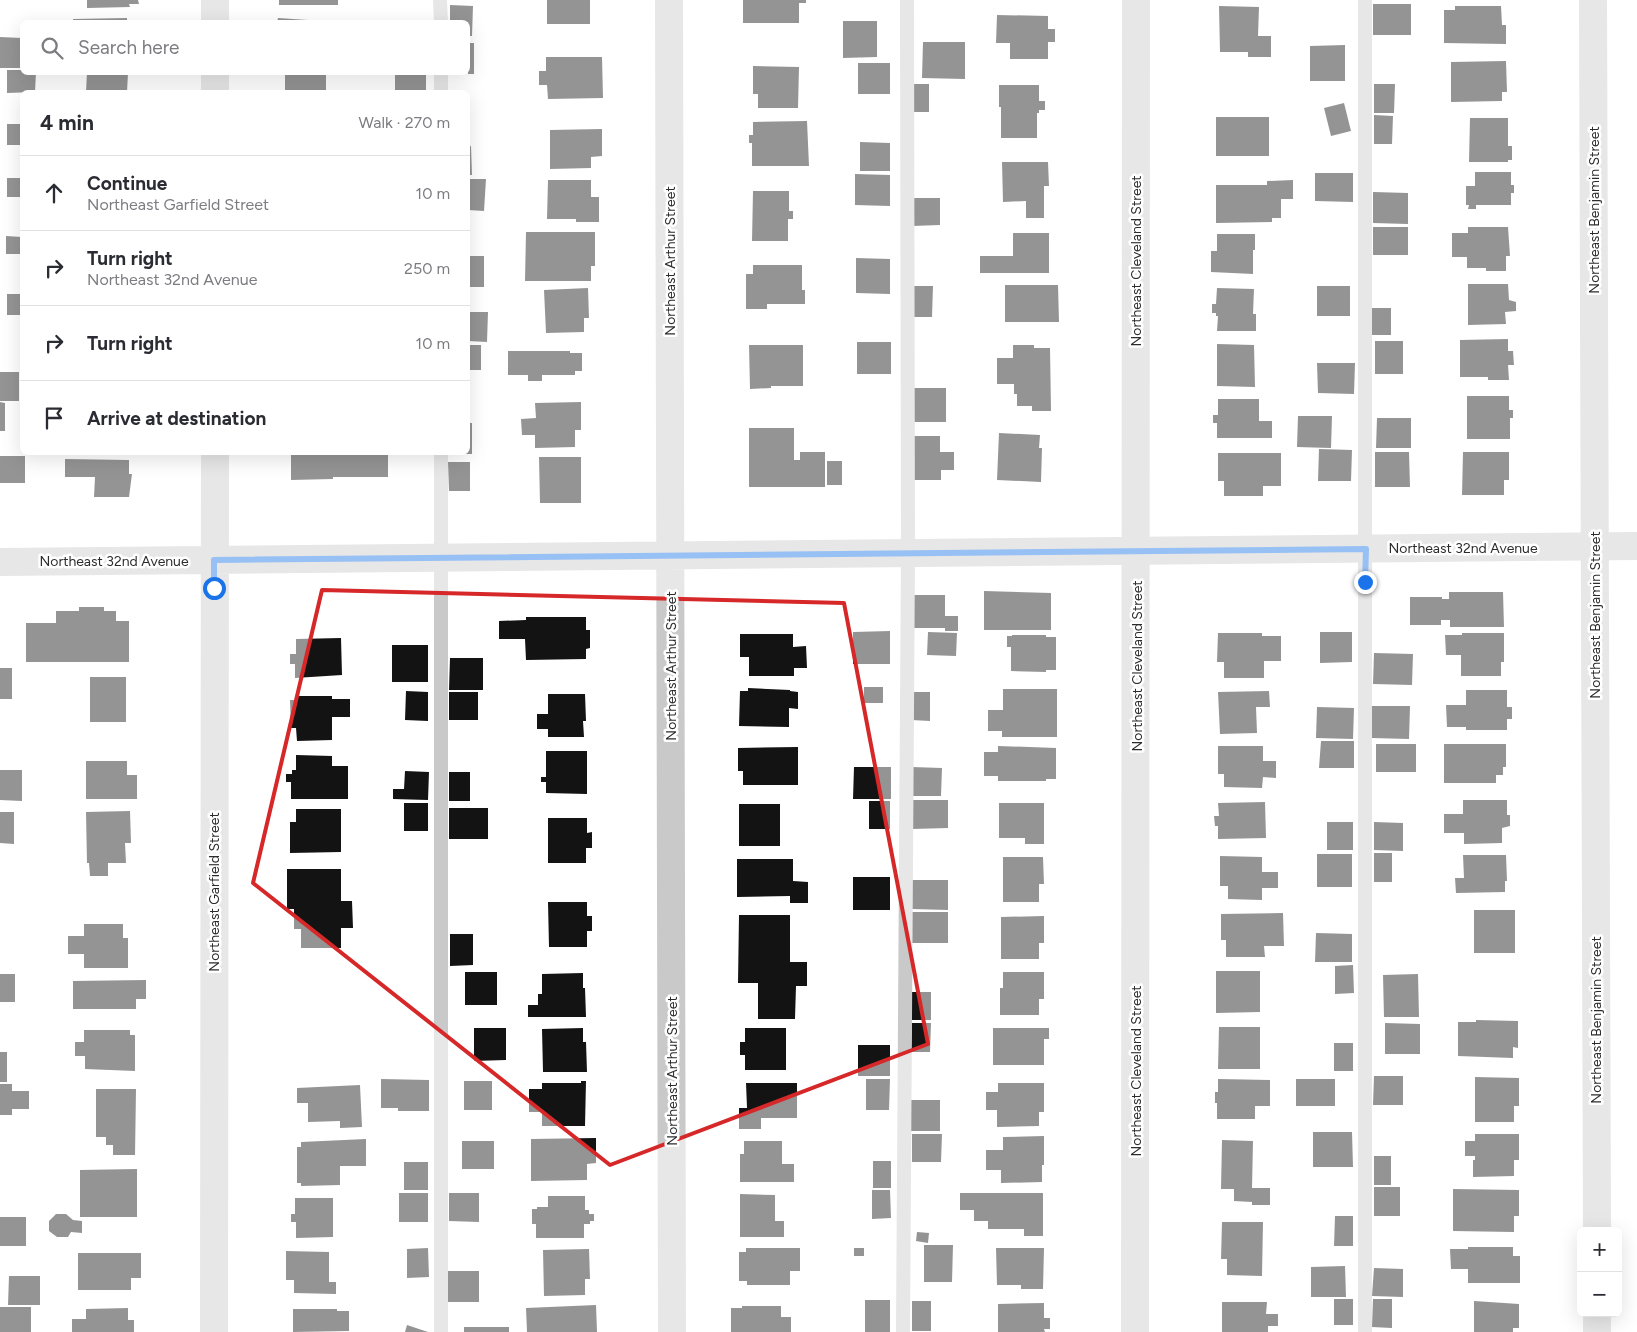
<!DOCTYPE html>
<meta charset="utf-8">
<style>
body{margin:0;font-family:Figtree,sans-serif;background:#f7f7f7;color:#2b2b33}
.controls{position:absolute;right:15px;bottom:15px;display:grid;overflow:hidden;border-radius:8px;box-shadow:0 5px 20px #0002}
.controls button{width:45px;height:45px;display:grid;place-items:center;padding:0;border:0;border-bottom:1px solid #e1e1e2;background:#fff;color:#2b2b33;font:25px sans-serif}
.stop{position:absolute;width:15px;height:15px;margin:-11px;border:4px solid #1a73e8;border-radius:50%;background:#fff}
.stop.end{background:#1a73e8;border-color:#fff;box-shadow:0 1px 5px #0008}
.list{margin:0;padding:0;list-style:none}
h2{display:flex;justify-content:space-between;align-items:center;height:65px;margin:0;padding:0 20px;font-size:21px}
h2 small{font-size:16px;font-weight:400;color:#7c7c81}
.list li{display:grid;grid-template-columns:32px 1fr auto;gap:15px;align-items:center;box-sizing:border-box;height:75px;padding:0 20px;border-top:1px solid #e1e1e2}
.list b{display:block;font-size:19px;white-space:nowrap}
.list p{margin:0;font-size:16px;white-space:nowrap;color:#7c7c81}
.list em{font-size:16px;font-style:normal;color:#7c7c81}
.icon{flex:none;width:28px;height:28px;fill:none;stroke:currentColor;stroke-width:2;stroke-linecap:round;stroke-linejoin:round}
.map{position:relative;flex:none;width:1637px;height:1332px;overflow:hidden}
.search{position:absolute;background:#fff;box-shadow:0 5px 20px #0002;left:20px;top:20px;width:450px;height:55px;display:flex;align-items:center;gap:12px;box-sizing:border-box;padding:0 18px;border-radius:8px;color:#7c7c81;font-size:19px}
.panel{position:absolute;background:#fff;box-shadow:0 5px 20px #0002;left:20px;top:90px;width:450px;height:365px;border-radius:8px}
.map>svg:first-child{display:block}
.building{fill:#131313}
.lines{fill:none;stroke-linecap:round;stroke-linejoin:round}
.service{stroke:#c9c9c9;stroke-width:14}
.minor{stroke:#c9c9c9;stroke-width:28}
.route{stroke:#1a73e8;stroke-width:6}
.marked{fill:none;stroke:#d62828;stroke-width:4;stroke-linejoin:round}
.labels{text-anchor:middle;stroke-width:5;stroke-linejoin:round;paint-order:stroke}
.street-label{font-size:14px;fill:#2c2c2c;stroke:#fff}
</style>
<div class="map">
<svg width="1637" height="1332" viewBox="0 0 1637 1332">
<rect width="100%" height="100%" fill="#fff"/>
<!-- building -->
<path class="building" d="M87,0h51l1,4h-10l1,3 -43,1z
M279,0h59v5h-59z
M547,0h43v24h-43z
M743,0h63v3h-7v20h-56z
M1373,4h38v31h-38z
M450,5l23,1 -1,30h-4v-14h-18z
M1219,6l40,1 -1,29h13v21h-23v-5h-28z
M1455,6h46l1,19h4v19l-62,-1v-33h11z
M997,15l51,1v13h7v13h-7v17h-38v-16h-14z
M127,18v4h-54v-3z
M278,18l45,3v1h-46z
M843,21h34v36l-34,1z
M0,37l22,1v30h-22z
M923,42h42v37l-43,-1z
M468,43h6v31h-6z
M1345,45v36h-35v-35z
M546,57h56l1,41 -55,1 -1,-14h-8v-14h7z
M1506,61l1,31h-5v9l-51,1v-40z
M858,63h32v31h-32z
M753,66l46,1 -1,41h-40v-14h-5z
M7,70h15v2h14l-1,20 -28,1z
M87,72l41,1 -1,19h-41z
M395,72h31v20h-31z
M285,73h41v19h-41z
M912,84h17v28h-18z
M1374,84h21l-1,29h-20z
M999,85h40v16h6v9h-6v3h-2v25h-36v-31h-2z
M1344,103l7,28 -20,5 -7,-28z
M1374,115l19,1 -1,28h-18z
M1216,117h53v39h-53z
M1470,118h38v28h4v14h-4v2h-39z
M807,121l2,45h-57v-23h-3v-8h4v-13z
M7,124h15v21h-15z
M602,129v27l-11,1v11l-41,1v-39z
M860,142l30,1v28h-30z
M471,146l1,29h-4v-28z
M1002,162h46l1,24h-5v32h-18v-17l-23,1z
M1475,172h36v13h3v8h-3v12h-35v4h-8l1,-4h-3v-19h9z
M1315,173h38v29l-38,-1z
M855,174l35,1v31l-35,-1z
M7,178h15v19h-15z
M468,179h18l-2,32 -16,-1z
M548,180h43v17h8v25h-23v-3h-29z
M1293,180v19h-12v19h-9v4l-56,1v-38h51v-4z
M753,191h36v20h4v8h-5v22h-36z
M1373,192l35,1v31l-35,-1z
M912,198h28v27l-28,1z
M1373,227h35v28h-35z
M1468,227h40l2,29h-4v15h-20v-3h-19v-11h-15v-24h16z
M526,232h69v34h-4v15h-66z
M1013,233h36v40h-69v-17h33z
M1217,234h38v16h-2v24l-42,-2v-21h6z
M6,236l16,1v17h-16z
M468,256h16v31h-16z
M856,258l34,1v35l-34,-1z
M753,265h49v25h3v14h-38v5h-21v-35h7z
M1468,284h40l1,16 7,2v9l-11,1 1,12 -38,1z
M1005,285h53l1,37h-54z
M911,286h22l-1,31h-21z
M1317,286h33v30h-33z
M588,288l1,30h-5v14l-38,1 -2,-43z
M1217,288l37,1 -1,25h3v17h-39l1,-15h-2v-3h-4v-9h4z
M7,294h15v21h-15z
M1372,308h19v27h-19z
M468,312h20l-1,30 -19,-1z
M1508,339v12h5l1,14h-6l1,15h-21v-3h-28v-37z
M1375,341h28v33h-28z
M857,342h34v32h-34z
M1217,344l37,1 1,42 -38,-1z
M468,345h13v25h-13z
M749,345h54v41h-32v2l-21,1z
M1013,345h21v3h16l1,63h-19v-5h-15v-12h-3v-10h-17v-26h16z
M508,351h62v2h12v18h-7v4h-33v6h-14v-6h-20z
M1317,363h38l-1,31 -36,-1z
M0,372h19v29h-19z
M911,388h35v34h-34z
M1467,396h42v14h4v8h-3v21h-43z
M1218,399h41v22h13v17h-55v-15h-4v-8h5z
M0,402l5,1v28h-5z
M581,402v28h-6v17l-40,1v-13h-13l-1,-16 15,-1 -1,-15z
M1298,416h34l-1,32 -34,-1z
M1377,418h34v30h-35z
M468,423h4v31h-23v-2h19z
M749,428h45v32h6v-8h25v35h-76z
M999,433l41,2 -1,13h3l-1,34 -44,-2z
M912,436h28v16h14v18h-13v10h-29z
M1319,449l33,1 -1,31h-33z
M291,452h97v25h-55v2l-42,1z
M1375,452h34l1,35h-35z
M1463,452h46v28h-5v15h-42z
M1218,453h63v33h-18v10h-39v-15h-6z
M0,456h25v27h-25z
M539,457h42v46h-41z
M65,459l64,1v14h3l-3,23h-35l1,-20h-30z
M827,461h15v24h-15z
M448,462h22v29h-21z
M984,591l67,2v37h-67z
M1449,592h54l1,35h-54v-7h-9v5h-31v-28h32v2h7z
M913,595h32v21h13v15h-13v-3h-32z
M79,607h25v4h12v10h13v41h-103v-39h30v-12h23z
M526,617h60v13h4v18l-4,1v10l-60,1 -1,-21h-26v-18l27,-1z
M890,631v33h-37v-32z
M928,632l29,1 -1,23 -29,-1z
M1320,632h32v30l-32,1z
M1218,633h44v3h19v25h-17v17h-40v-16h-7z
M1462,633h42v29h-3v14h-40v-21h-15l-1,-20h17z
M740,634h53v13l13,-1 1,22h-13v8h-45v-19h-9z
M1012,635h34v2h10v33h-10v2l-35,-1v-24h-4v-11h5z
M341,638l1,37 -47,3v-14h-5v-10h6v-15z
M392,645h36v37h-36z
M1374,653l39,1 -1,31 -39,-1z
M450,658h33v32h-34z
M0,668h12v31h-12z
M90,677h36v45h-36z
M864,687h19v16h-19z
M748,688l42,2v1l8,1v17l-9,-1v19l-50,-1 1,-35h8z
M1003,689h54v48h-55v-6h-14v-21h15z
M1466,690h41v17h5v12h-5v11h-41v-3h-19l-1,-22h20z
M406,691l22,1v29l-23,-1z
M1269,691l1,16h-14l1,26 -37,1 -2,-42z
M449,692h29v28h-29z
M912,692h18v29l-19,-1z
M548,694h37l1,27h-3l1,16h-36v-8h-11v-15h11z
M295,696h37v3h18v18h-18v23l-35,1 -1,-13h-5l-1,-28h5z
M1372,706h38l-1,33 -37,-1z
M1317,707l37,1 -1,31 -37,-1z
M1321,741h33v27h-35z
M1376,744h40v28h-40z
M1444,744h62v23h-3v8h-7v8h-52z
M998,746l58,2v31h-10v2h-48v-5h-14v-24h14z
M1218,746h45v15h13v17l-13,-1 -1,11 -38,-1v-13h-6z
M798,747v38h-55v-14h-5v-23z
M546,751h41v43l-41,-1v-11h-5v-5h5z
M296,755l36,1v10h16v33h-57v-17h-5v-8h6v-4h4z
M86,761h41v14h10v24h-51z
M854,767h37v32h-38z
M912,767l30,1 -1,28h-29z
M0,770h22v31l-22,-1z
M405,771l24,1 -1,28 -35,-1v-10h11z
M449,772h21v29h-21z
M911,800h37v28l-36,1z
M1463,800h44v15h3v11l-8,2v15l-38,1v-11h-20v-19h19z
M869,801h21v28h-21z
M1265,802l1,36 -48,1v-13h-3l-1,-10h5l-1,-13z
M404,803h24v28h-24z
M999,803h45v41h-19v-6h-26z
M739,804h41v42h-41z
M449,808h39v31h-39z
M296,809h45v43l-51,1v-31h6z
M130,811l1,32h-6l1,20h-18v13h-18l-1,-13h-2l-1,-51z
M0,812h14v32l-14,-1z
M548,818h39v15l5,-1v16h-6v15h-38z
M1327,822h26v28h-26z
M1374,822l29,1v28l-29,-1z
M1374,853h18v29h-18z
M1317,854h35v33h-35z
M1463,855h43l1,26h-2v11l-49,1 -1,-15h9z
M1220,856l42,1v15h16v16h-16v12l-34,-1v-13h-8z
M1003,857h40l1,27h-5v18h-36z
M737,859h56v22l15,1v21h-18v-7l-53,1z
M287,869h54v32h11l1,27h-12v20h-40v-19h-7v-20h-7z
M853,877h37v33h-37z
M912,880h36v30l-36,-1z
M548,902h39v14h5v15h-5v16h-38z
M1474,910h41v43h-41z
M910,912h38v31h-38z
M1283,913l1,33h-20l1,11h-39v-17h-5v-26z
M739,915h51v47h17v24h-11l-1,33h-37v-36h-20z
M1044,916v27h-5v16h-38v-42z
M84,924h39v14h5v30h-44v-14h-16v-18h16z
M1316,933l36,1v28h-37z
M450,934h23v31l-23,1z
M1353,965l1,28 -19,1v-28z
M1216,971h44v41l-44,1z
M465,972h32v33h-32z
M1003,972h41v27h-5v16h-39v-27h3z
M583,973v15h2l1,29h-58v-12h10v-11h4v-20z
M0,974h15v28h-15z
M1418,974l1,43h-35l-1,-42z
M146,980v19h-10v10h-63v-28z
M911,992h20v28h-20z
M1476,1020l42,1v27l-5,-1v11l-55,-2v-34h18z
M912,1023h19l-1,29h-19z
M1385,1023l35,1v30h-35z
M1219,1027h41v42h-42z
M474,1028h32v32l-32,1z
M583,1028v14h3l1,30h-44l-1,-43z
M745,1028h41v42h-41v-15h-5v-13h5z
M993,1028h56v11h-5v26h-51z
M84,1030h46v5h5v36l-50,-2v-13h-10v-14h9z
M1334,1043h19v28h-19z
M858,1045h32v31h-32z
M0,1052h7v30h-7z
M1374,1076h29v29h-30z
M1475,1077l44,1v28h-5v16h-39z
M381,1079l48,1v31h-31v-3h-17z
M866,1079h24l-1,31h-23z
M1218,1079l52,1v26h-15v13h-38v-16h-2v-11h3z
M1296,1079h39v27h-39z
M464,1081h28v29h-28z
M581,1081h5l-1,45h-43v-14h-13v-23h13v-6h39z
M746,1083h51v35h-36v11h-22v-21h8z
M998,1083h46v29h-5v14l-42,1v-17h-11v-18h12z
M0,1084h12v7h17v18h-17v6h-12z
M360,1085l2,42 -22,1v-7l-32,1v-19h-11v-15z
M96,1089h40l-1,66h-22v-10h-7v-8h-10z
M911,1100h29v31h-29z
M1313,1132h39l1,35h-40z
M912,1134h30l-1,28h-29z
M1475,1134h44v26h-5v16l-41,1v-17h2v-4h-10v-15h10z
M1044,1136v29h-2v17l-41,1v-13h-15v-20h17v-13z
M596,1138v25l-9,1v16l-56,1v-42z
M366,1139v27h-26v19l-39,1v-3h-4v-36h4v-5z
M1222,1140l31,1 -1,47h18v17h-18v-3l-18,-1v-12h-13z
M462,1141h32v28h-32z
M744,1141h38v23h12v18h-54v-28h4z
M1374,1156h17v29h-17z
M873,1161h18v27h-18z
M404,1162h24v28h-24z
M137,1169v48h-57v-47z
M1374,1187h26v29h-26z
M1453,1189l66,1v26h-5v16l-61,-1z
M872,1190h18l1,28 -19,1z
M399,1193h29v29h-29z
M449,1193h30v29l-30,-1z
M960,1193h83v43h-19v-7h-36v-8h-14v-11h-14z
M740,1194l35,1v26h9v16h-44z
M548,1196h37v14h4v4h5v7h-4v3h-6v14h-48v-14h-4v-15h5v-2h11z
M295,1198h38v39l-37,1v-16h-5v-8h4z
M56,1214h10l7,6 9,1v12l-11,-1 -3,5h-11l-8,-6v-10z
M1335,1216h18v30h-19z
M0,1217h26v29h-26z
M1222,1222h41l-1,54 -35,-1v-16h-6z
M917,1232l12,1 -1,10 -12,-2z
M924,1245h29l-1,37h-28z
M1468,1247h45v9h7v27h-52v-14h-17l-1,-20h18z
M428,1248l1,29 -22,1v-29z
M746,1248h54v23h-10v14h-43v-4h-8v-29h7z
M854,1248h10v8h-10z
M996,1248h48l-1,41h-22v-4h-24z
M589,1249l1,30h-5v16l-41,1 -1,-46z
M286,1251l43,1v30h7v12l-42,-1v-13h-8z
M78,1253h63v25h-10v12h-53z
M1345,1266l1,31h-35v-30z
M1374,1268l29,1v28l-31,-1z
M448,1271h31v31h-31z
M9,1276h31v29h-32z
M1334,1299h19v26h-19z
M1373,1299h19v29l-20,-1z
M865,1300h25v32h-25z
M912,1301h19v30h-19z
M1474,1301l45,3v24h-6v4h-39z
M1222,1302h45l-1,12h12v12h-10v6h-46z
M1044,1303v15h6v11h-6l1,3h-47v-28z
M596,1305l1,27h-70l-1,-24z
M742,1306h39v11h10v15h-60v-24h11z
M0,1307h31v25h-31z
M128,1308v12h6v12h-62v-13h14v-10z
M293,1309h44v2h12v20l-56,1z
M407,1325l21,7h-23z
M464,1327h45v5h-45z"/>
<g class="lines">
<!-- service -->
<path class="service" d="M440,0l1,22
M1365,0v1332
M441,72v20
M441,1332v-880
M903,1332l5,-779 -1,-553"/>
<!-- minor -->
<path class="minor" d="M215,0v22
M669,0l3,1332
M1593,0l4,1231
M215,72v20
M0,562l1637,-16
M1597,1313v19
M214,1332l1,-880
M1135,1332l1,-1332"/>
</g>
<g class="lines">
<!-- route -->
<path class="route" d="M214,588v-28l1152,-11 -1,33"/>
</g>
<!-- marked area -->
<path d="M0 0H1637V1332H0ZM322,590l522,13 84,441 -318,121 -357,-282z" fill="#fff" fill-opacity=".55" fill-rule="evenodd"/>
<path class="marked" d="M322,590l522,13 84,441 -318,121 -357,-282z"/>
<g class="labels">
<!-- street labels -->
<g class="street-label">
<text transform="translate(1594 210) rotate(-90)" y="5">Northeast Benjamin Street</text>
<text transform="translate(670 261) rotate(-90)" y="5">Northeast Arthur Street</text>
<text transform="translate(1136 261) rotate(-90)" y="5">Northeast Cleveland Street</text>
<text x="1463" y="553">Northeast 32nd Avenue</text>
<text x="114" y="566">Northeast 32nd Avenue</text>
<text transform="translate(1595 615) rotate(-90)" y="5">Northeast Benjamin Street</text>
<text transform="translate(671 666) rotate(-90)" y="5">Northeast Arthur Street</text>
<text transform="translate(1137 666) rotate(-90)" y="5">Northeast Cleveland Street</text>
<text transform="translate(214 892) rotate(-90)" y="5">Northeast Garfield Street</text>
<text transform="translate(1596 1020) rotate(-90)" y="5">Northeast Benjamin Street</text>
<text transform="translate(672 1071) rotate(-90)" y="5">Northeast Arthur Street</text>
<text transform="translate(1136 1071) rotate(-90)" y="5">Northeast Cleveland Street</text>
</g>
</g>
</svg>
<div class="controls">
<button>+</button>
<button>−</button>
</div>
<div class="stop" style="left:214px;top:588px"></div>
<div class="stop end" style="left:1365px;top:582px"></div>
<div class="search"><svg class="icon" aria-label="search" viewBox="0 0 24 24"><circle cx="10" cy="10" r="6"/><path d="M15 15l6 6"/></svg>Search here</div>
<section class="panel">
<h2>4 min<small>Walk · 270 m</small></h2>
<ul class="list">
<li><svg class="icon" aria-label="ahead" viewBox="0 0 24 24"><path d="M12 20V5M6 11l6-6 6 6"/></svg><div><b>Continue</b><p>Northeast Garfield Street</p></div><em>10 m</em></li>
<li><svg class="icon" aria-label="right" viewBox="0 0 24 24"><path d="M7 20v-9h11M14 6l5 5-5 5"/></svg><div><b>Turn right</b><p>Northeast 32nd Avenue</p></div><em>250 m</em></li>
<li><svg class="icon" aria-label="right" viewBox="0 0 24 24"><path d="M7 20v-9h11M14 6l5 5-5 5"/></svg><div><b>Turn right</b></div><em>10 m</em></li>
<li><svg class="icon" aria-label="arrive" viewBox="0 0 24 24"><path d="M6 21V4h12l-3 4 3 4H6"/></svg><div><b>Arrive at destination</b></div></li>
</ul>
</section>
</div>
